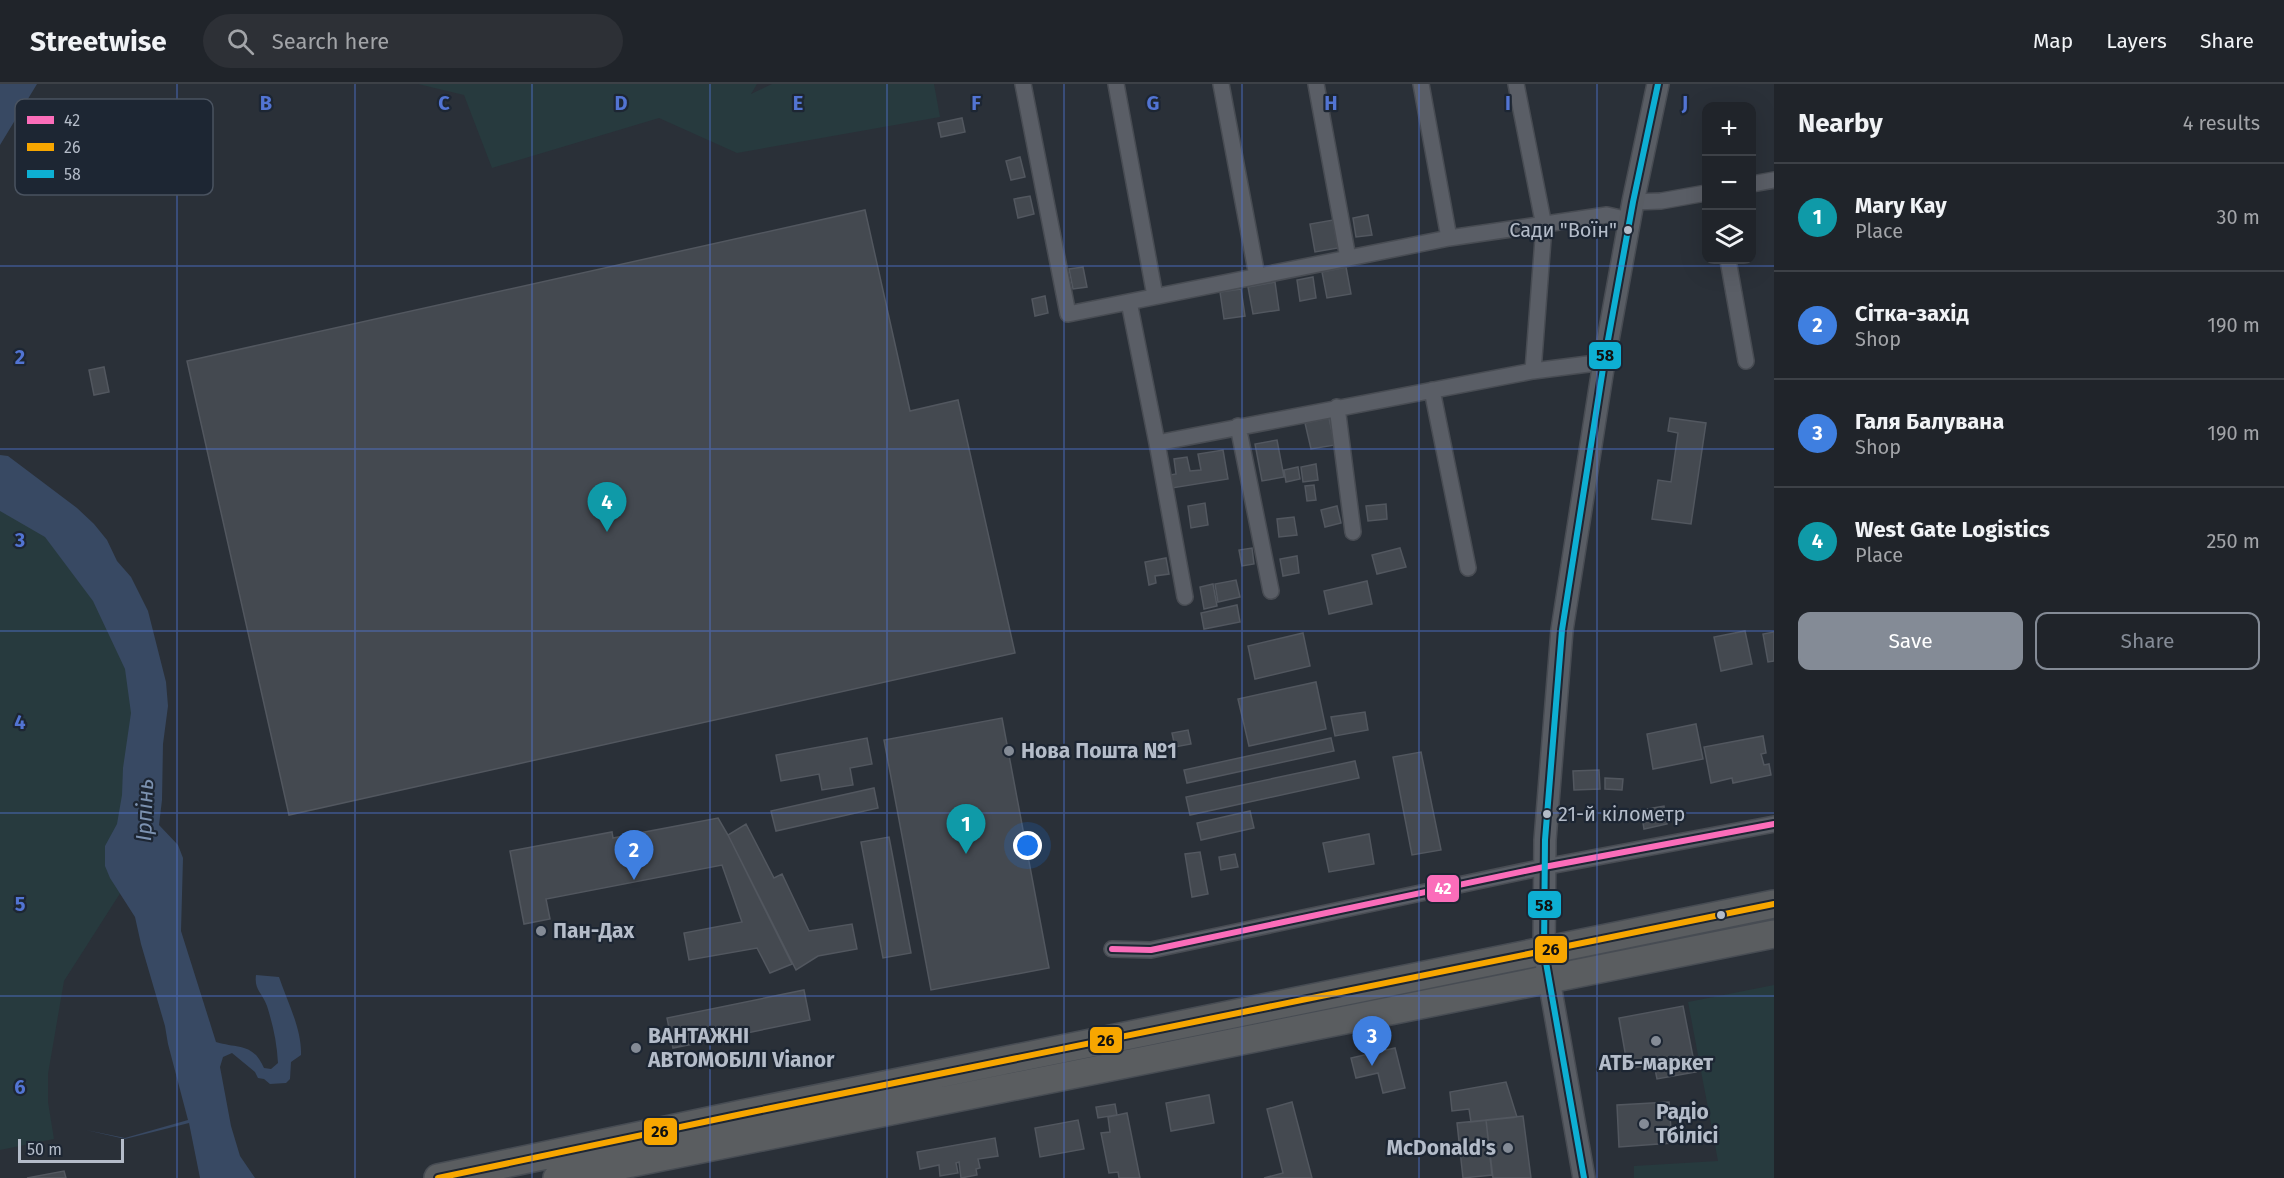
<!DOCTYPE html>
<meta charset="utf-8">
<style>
body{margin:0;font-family:"Fira Sans",sans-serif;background:#2d3036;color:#f1f3f6}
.controls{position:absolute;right:18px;top:18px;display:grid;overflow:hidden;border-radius:12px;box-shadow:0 6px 24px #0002}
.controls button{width:54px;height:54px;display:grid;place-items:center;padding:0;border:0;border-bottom:2px solid #3d4147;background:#20242a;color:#f1f3f6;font:30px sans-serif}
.scale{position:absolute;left:18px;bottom:15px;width:106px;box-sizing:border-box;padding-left:6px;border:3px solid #b4bcc9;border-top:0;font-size:16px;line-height:21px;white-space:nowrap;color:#b4bcc9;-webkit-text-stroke:4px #1d2633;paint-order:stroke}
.you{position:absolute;left:1028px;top:762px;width:21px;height:21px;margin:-15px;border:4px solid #fff;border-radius:50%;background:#1a73e8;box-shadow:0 0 0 9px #1a73e833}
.badge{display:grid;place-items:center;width:39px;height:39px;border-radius:50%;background:#848b96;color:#fff;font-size:20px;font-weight:700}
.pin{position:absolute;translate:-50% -50px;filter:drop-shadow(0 2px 3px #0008)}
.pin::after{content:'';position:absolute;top:32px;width:21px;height:18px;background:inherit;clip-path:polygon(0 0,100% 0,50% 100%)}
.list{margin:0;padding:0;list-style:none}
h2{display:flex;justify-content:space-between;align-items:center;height:78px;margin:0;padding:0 24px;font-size:26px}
h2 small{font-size:20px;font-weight:400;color:#a2a4a8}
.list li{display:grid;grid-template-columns:39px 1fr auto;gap:18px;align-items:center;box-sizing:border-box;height:108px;padding:0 24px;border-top:2px solid #3d4147}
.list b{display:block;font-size:22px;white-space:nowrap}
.list p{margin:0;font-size:20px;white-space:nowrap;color:#a2a4a8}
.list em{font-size:20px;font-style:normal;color:#a2a4a8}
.actions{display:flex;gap:12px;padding:18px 24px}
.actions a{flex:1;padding:14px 0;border:2px solid #848b96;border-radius:12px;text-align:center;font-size:21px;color:#848b96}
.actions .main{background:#848b96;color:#fff}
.icon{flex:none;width:33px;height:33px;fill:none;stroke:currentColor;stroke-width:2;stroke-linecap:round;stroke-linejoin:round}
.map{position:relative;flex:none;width:1774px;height:1094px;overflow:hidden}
header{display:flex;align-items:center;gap:36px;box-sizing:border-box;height:84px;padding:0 30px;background:#20242a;border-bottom:2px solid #3d4147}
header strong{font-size:28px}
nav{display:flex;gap:33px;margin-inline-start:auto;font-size:21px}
.search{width:420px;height:54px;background:#2d3036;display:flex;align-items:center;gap:15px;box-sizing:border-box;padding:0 21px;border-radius:33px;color:#a2a4a8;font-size:22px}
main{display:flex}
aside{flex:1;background:#20242a}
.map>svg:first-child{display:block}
.green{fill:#273a3e}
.water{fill:#384963}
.building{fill:#444950;stroke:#52575f;stroke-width:1.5}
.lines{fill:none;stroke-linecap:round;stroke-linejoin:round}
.street-casing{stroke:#484c53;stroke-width:18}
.secondary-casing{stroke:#484c53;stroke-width:24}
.highway-casing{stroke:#474c53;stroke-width:30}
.street{stroke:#5a5e66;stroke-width:15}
.secondary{stroke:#595d64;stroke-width:21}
.highway{stroke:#5a5d60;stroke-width:27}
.bus-1-casing{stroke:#1d2633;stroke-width:10}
.bus-2-casing{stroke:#1d2633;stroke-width:10}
.bus-3-casing{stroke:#1d2633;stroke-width:10}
.bus-1{stroke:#fb6dba;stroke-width:6}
.bus-2{stroke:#f7a600;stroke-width:6}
.bus-3{stroke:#0dafd3;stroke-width:6}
.grid{fill:none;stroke:#5274d3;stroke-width:1.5;stroke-opacity:0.55}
.bus-dot{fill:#b4bcc9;stroke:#1d2633;stroke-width:2}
.poi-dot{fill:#848b96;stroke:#1d2633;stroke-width:2}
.labels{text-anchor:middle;stroke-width:4.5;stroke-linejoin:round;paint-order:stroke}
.bus-label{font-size:20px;fill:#b4bcc9;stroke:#1d2633;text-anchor:end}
.poi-label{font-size:21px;font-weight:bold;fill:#b4bcc9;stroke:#1d2633;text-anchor:start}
.water-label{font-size:22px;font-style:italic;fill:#7c92b1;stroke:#1d2633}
.key{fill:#1d2633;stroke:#4a5360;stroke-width:1.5}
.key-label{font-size:16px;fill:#b4bcc9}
.grid-label{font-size:20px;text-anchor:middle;font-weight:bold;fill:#5274d3;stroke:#1d2633;stroke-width:4.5;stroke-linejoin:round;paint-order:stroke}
.line-badge{stroke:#1d2633;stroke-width:2}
.badge-label{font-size:16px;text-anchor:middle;font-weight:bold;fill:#fff}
.pale-badge-label{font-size:16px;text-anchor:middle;font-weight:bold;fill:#111}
</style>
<header>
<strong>Streetwise</strong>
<div class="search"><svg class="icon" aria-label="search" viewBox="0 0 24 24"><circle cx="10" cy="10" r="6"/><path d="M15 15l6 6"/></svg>Search here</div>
<nav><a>Map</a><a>Layers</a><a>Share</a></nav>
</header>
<main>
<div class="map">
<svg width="1774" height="1094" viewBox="0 0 1774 1094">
<rect width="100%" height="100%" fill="#2a3038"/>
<!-- green -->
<path class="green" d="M418,0h339l-6,10 21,-10h162l6,33 -203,36 -78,-35 -167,50 -28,-73z
M0,396l127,139 15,240 -78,122 -16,93v28l6,37 -54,11z
M1774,901v193h-140v-12l84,-5 -30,-159z"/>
<!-- water -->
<path class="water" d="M0,0h37l-37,61z
M0,371l8,1 69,52 17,16 13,16 10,21 14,16 17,34 18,71 2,24 -5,38 -1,56 -3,25 19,20 5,13 -2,73 35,111c24,7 37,1 48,26l7,1 7,-6c-1,-20 -5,-38 -11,-57 -5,-14 -13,-16 -11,-31l23,2c8,24 23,52 22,78l-10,7 -1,17 -4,4 -16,1 -6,-5 -6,-1 -3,-6 -23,-19 -9,4 -3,10 11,59 9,30 15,22h-55l-11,-55 -64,16 -39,-9 39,8 63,-18 -20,-76 -3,-18 -24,-82 -6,-27 -25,-39 -5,-12v-20l12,-22 5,-29 1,-27 8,-55 -6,-44 -32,-68 -48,-64 -45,-26z"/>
<!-- building -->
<path class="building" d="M962,34l3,14 -24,5 -3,-14z
M1020,73l5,20 -14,3 -5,-19z
M1030,112l4,18 -16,4 -4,-19z
M865,126l45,201 48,-11 57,253 -726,162 -102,-454z
M1368,131l4,20 -16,2 -3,-19z
M1333,136l5,28 -23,4 -5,-28z
M1083,183l4,20 -14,2 -4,-20z
M1346,183l5,27 -24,4 -5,-26z
M1313,193l3,21 -16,3 -3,-21z
M1275,198l4,28 -26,4 -5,-27z
M1241,205l4,27 -21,3 -4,-27z
M1045,212l3,17 -13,3 -3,-17z
M104,283l5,25 -15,3 -5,-25z
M1329,334l6,27 -24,4 -6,-26z
M1670,334l36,5 -15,101 -39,-5 6,-39 13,2 7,-49 -10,-2z
M1277,356l7,37 -22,4 -7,-37z
M1223,366l5,29 -56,9 -2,-13 6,-1 -2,-15 13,-2 3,14 11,-1 -3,-16z
M1316,380l2,16 -15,2 -2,-15z
M1298,383l2,12 -14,3 -2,-12z
M1314,401l2,15 -9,1 -2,-15z
M1205,419l3,22 -17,3 -3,-22z
M1386,420l1,15 -19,2 -2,-15z
M1337,422l4,17 -16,4 -4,-17z
M1294,433l3,18 -18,2 -2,-18z
M1252,464l2,16 -12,2 -3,-16z
M1400,464l6,19 -29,7 -5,-19z
M1297,472l2,17 -16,3 -3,-17z
M1166,474l3,16 -14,2 1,7 -7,2 -4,-23z
M1236,496l4,17 -22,5 -3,-18z
M1367,497l5,23 -43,10 -5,-23z
M1213,500l4,22 -13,3 -4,-22z
M1237,521l3,17 -36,7 -3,-16z
M1745,547l7,33 -31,7 -7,-34z
M1774,548v29l-6,1 -5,-28z
M1303,549l7,33 -55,13 -7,-33z
M1316,598l10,47 -77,17 -11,-47z
M1365,628l3,18 -33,6 -4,-19z
M1002,634l47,250 -118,22 -47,-250z
M1696,640l7,35 -50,10 -6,-35z
M1188,646l3,14 -16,3 -3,-14z
M1763,652l3,17 -5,1 3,11 5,-1 2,11 -38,8 -1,-5 -21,5 -7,-36z
M867,654l5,26 -22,4 3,17 -31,5 -3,-16 -38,7 -5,-26z
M1331,654l3,13 -147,32 -3,-13z
M1421,668l20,98 -29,5 -19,-98z
M1355,677l4,17 -169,37 -4,-18z
M1599,686l1,19 -26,1 -1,-19z
M1605,694l18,1 -1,11 -17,-1z
M874,704l4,20 -102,23 -5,-20z
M1664,722l3,18 -23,5 -3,-19z
M1250,727l4,17 -53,12 -4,-17z
M718,734l10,17 64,129 -22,9 -13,-25 -68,12 -5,-27 58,-11 -20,-57 -176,34 4,20 -26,5 -14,-73 102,-19 1,6z
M746,740l28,54 8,-4 27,57 43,-7 5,25 -39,7 -22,14 -68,-135z
M1369,750l5,30 -45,8 -6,-29z
M889,753l22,116 -28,5 -22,-116z
M1200,768l8,42 -16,3 -7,-43z
M1235,770l3,13 -17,3 -2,-13z
M804,906l6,30 -137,28 -6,-30z
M1683,922l13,66 -39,7 -3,-15 -26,5 -9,-51z
M1395,964l10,40 -22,5 -5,-20 -22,5 -5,-20z
M1506,998l11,35 -46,5 -2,-13 -17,2 -2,-19z
M1209,1011l5,28 -43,8 -5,-28z
M1292,1018l20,76h-48l19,-5 -16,-64z
M1669,1018l3,41 -53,4 -2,-42z
M1115,1020l2,11 -19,3 -2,-11z
M1127,1029l13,65h-21l-1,-6 -9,1 -8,-40 9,-1 -2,-15z
M1523,1032l8,62h-38l-7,-58z
M1078,1036l6,29 -44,8 -5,-29z
M1486,1036l6,55 -29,3 -6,-55z
M995,1054l3,18 -20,3 2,9 -4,1 1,6 -16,3 -2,-16 -3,1 2,10 -18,3 -1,-11 -19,4 -3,-17z
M64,1087l2,7h-39z"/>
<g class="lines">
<!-- street casing -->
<g class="street-casing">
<path id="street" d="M1023,0l45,230 381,-76 158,-23 22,5
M1116,0l39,212
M1221,0l36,192
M1316,0l32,174
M1421,0l28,154
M1516,0l28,142 -11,145
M1752,100l22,-4
M1633,118l28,-1 45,-8
M1728,176l18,101
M1129,218l28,141 376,-72 71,-9
M1432,306l36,178
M1337,323l16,125
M1238,342l33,165
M1157,359l28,154
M1112,865l39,1 393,-83 230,-43"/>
</g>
<!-- secondary casing -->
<g class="secondary-casing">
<path id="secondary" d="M1584,1094l-40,-227 1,-111 17,-210 42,-268 29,-160 25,-118"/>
</g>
<!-- highway casing -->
<g class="highway-casing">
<path id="highway" d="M438,1094l304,-64 1032,-210
M557,1094l1217,-244"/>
</g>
<!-- street -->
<use href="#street" class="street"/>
<!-- secondary -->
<use href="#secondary" class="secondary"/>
<!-- highway -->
<use href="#highway" class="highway"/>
<!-- bus-1 casing -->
<g class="bus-1-casing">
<path id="bus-1" d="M1112,865l39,1 393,-83 230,-43"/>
</g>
<!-- bus-2 casing -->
<g class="bus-2-casing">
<path id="bus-2" d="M438,1094l304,-64 1032,-210"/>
</g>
<!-- bus-3 casing -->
<g class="bus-3-casing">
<path id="bus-3" d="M1584,1094l-40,-227 1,-111 17,-210 42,-268 29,-160 25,-118"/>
</g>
<!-- bus-1 -->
<use href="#bus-1" class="bus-1"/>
<!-- bus-2 -->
<use href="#bus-2" class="bus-2"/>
<!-- bus-3 -->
<use href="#bus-3" class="bus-3"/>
</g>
<!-- grid -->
<path class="grid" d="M177,0v1094M355,0v1094M532,0v1094M710,0v1094M887,0v1094M1064,0v1094M1242,0v1094M1419,0v1094M1597,0v1094M0,182h1774M0,365h1774M0,547h1774M0,729h1774M0,912h1774"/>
<!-- markers -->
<g class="bus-dot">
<circle cx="1628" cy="146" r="5"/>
<circle cx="1547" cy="730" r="5"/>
<circle cx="1721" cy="831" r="5"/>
</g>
<g class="poi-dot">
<circle cx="1009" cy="667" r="6"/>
<circle cx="541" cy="847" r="6"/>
<circle cx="1656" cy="957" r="6"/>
<circle cx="636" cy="964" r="6"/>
<circle cx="1644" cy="1040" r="6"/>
<circle cx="1508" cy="1064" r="6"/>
</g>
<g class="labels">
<!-- bus labels -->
<g class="bus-label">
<text x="1617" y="153">Сади "Воїн"</text>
<text x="1558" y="737" text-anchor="start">21-й кілометр</text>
</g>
<!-- poi labels -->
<g class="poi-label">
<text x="1021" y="674">Нова Пошта №1</text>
<text x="553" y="854">Пан-Дах</text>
<text x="648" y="959">ВАНТАЖНІ<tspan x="648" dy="24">АВТОМОБІЛІ Vianor</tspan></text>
<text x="1656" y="986" text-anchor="middle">АТБ-маркет</text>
<text x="1656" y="1035">Радіо<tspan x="1656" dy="24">Тбілісі</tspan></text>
<text x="1496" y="1071" text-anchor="end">McDonald's</text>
</g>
<!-- water labels -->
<g class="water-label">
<text transform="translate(144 726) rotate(-88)" y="8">Ірпінь</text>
</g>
</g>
<!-- legend -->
<rect x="15" y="15" width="198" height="96" rx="9" class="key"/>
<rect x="27" y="32" width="27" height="8" fill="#fb6dba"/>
<rect x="27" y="59" width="27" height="8" fill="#f7a600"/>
<rect x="27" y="86" width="27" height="8" fill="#0dafd3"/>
<g class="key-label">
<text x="64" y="42">42</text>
<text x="64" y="69">26</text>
<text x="64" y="96">58</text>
</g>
<g class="grid-label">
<text x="266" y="26">B</text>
<text x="444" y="26">C</text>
<text x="621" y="26">D</text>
<text x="798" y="26">E</text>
<text x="976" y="26">F</text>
<text x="1153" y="26">G</text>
<text x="1331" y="26">H</text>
<text x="1508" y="26">I</text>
<text x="1685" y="26">J</text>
<text x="20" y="280">2</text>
<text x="20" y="463">3</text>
<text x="20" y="645">4</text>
<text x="20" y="827">5</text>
<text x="20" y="1010">6</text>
</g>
<g class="line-badge">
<rect x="1588" y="257" width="34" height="29" rx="6" fill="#0dafd3"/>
<rect x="1426" y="790" width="34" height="29" rx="6" fill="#fb6dba"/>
<rect x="1527" y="806" width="35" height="29" rx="6" fill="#0dafd3"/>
<rect x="1534" y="851" width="34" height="29" rx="6" fill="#f7a600"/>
<rect x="1089" y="942" width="34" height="28" rx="6" fill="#f7a600"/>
<rect x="643" y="1033" width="35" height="29" rx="6" fill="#f7a600"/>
</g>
<g class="badge-label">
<text x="1443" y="810">42</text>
</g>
<g class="pale-badge-label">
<text x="1605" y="277">58</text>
<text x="1544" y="827">58</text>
<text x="1551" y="871">26</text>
<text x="1106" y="962">26</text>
<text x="660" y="1053">26</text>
</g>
</svg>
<div class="controls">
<button>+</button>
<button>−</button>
<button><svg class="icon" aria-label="layers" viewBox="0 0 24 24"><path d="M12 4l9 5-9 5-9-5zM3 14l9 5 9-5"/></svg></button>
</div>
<div class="scale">50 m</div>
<div class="you"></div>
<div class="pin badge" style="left:966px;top:770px;background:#0f9aa8">1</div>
<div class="pin badge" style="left:634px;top:796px;background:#3f7fe0">2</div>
<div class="pin badge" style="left:1372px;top:982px;background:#3f7fe0">3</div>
<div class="pin badge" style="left:607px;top:448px;background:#0f9aa8">4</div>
</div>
<aside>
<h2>Nearby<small>4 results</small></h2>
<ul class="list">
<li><span class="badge" style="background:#0f9aa8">1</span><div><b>Mary Kay</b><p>Place</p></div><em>30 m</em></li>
<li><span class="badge" style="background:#3f7fe0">2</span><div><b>Сітка-захід</b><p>Shop</p></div><em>190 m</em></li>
<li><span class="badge" style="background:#3f7fe0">3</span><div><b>Галя Балувана</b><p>Shop</p></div><em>190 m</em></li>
<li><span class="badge" style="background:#0f9aa8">4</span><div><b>West Gate Logistics</b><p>Place</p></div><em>250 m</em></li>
</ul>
<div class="actions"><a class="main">Save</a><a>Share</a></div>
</aside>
</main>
